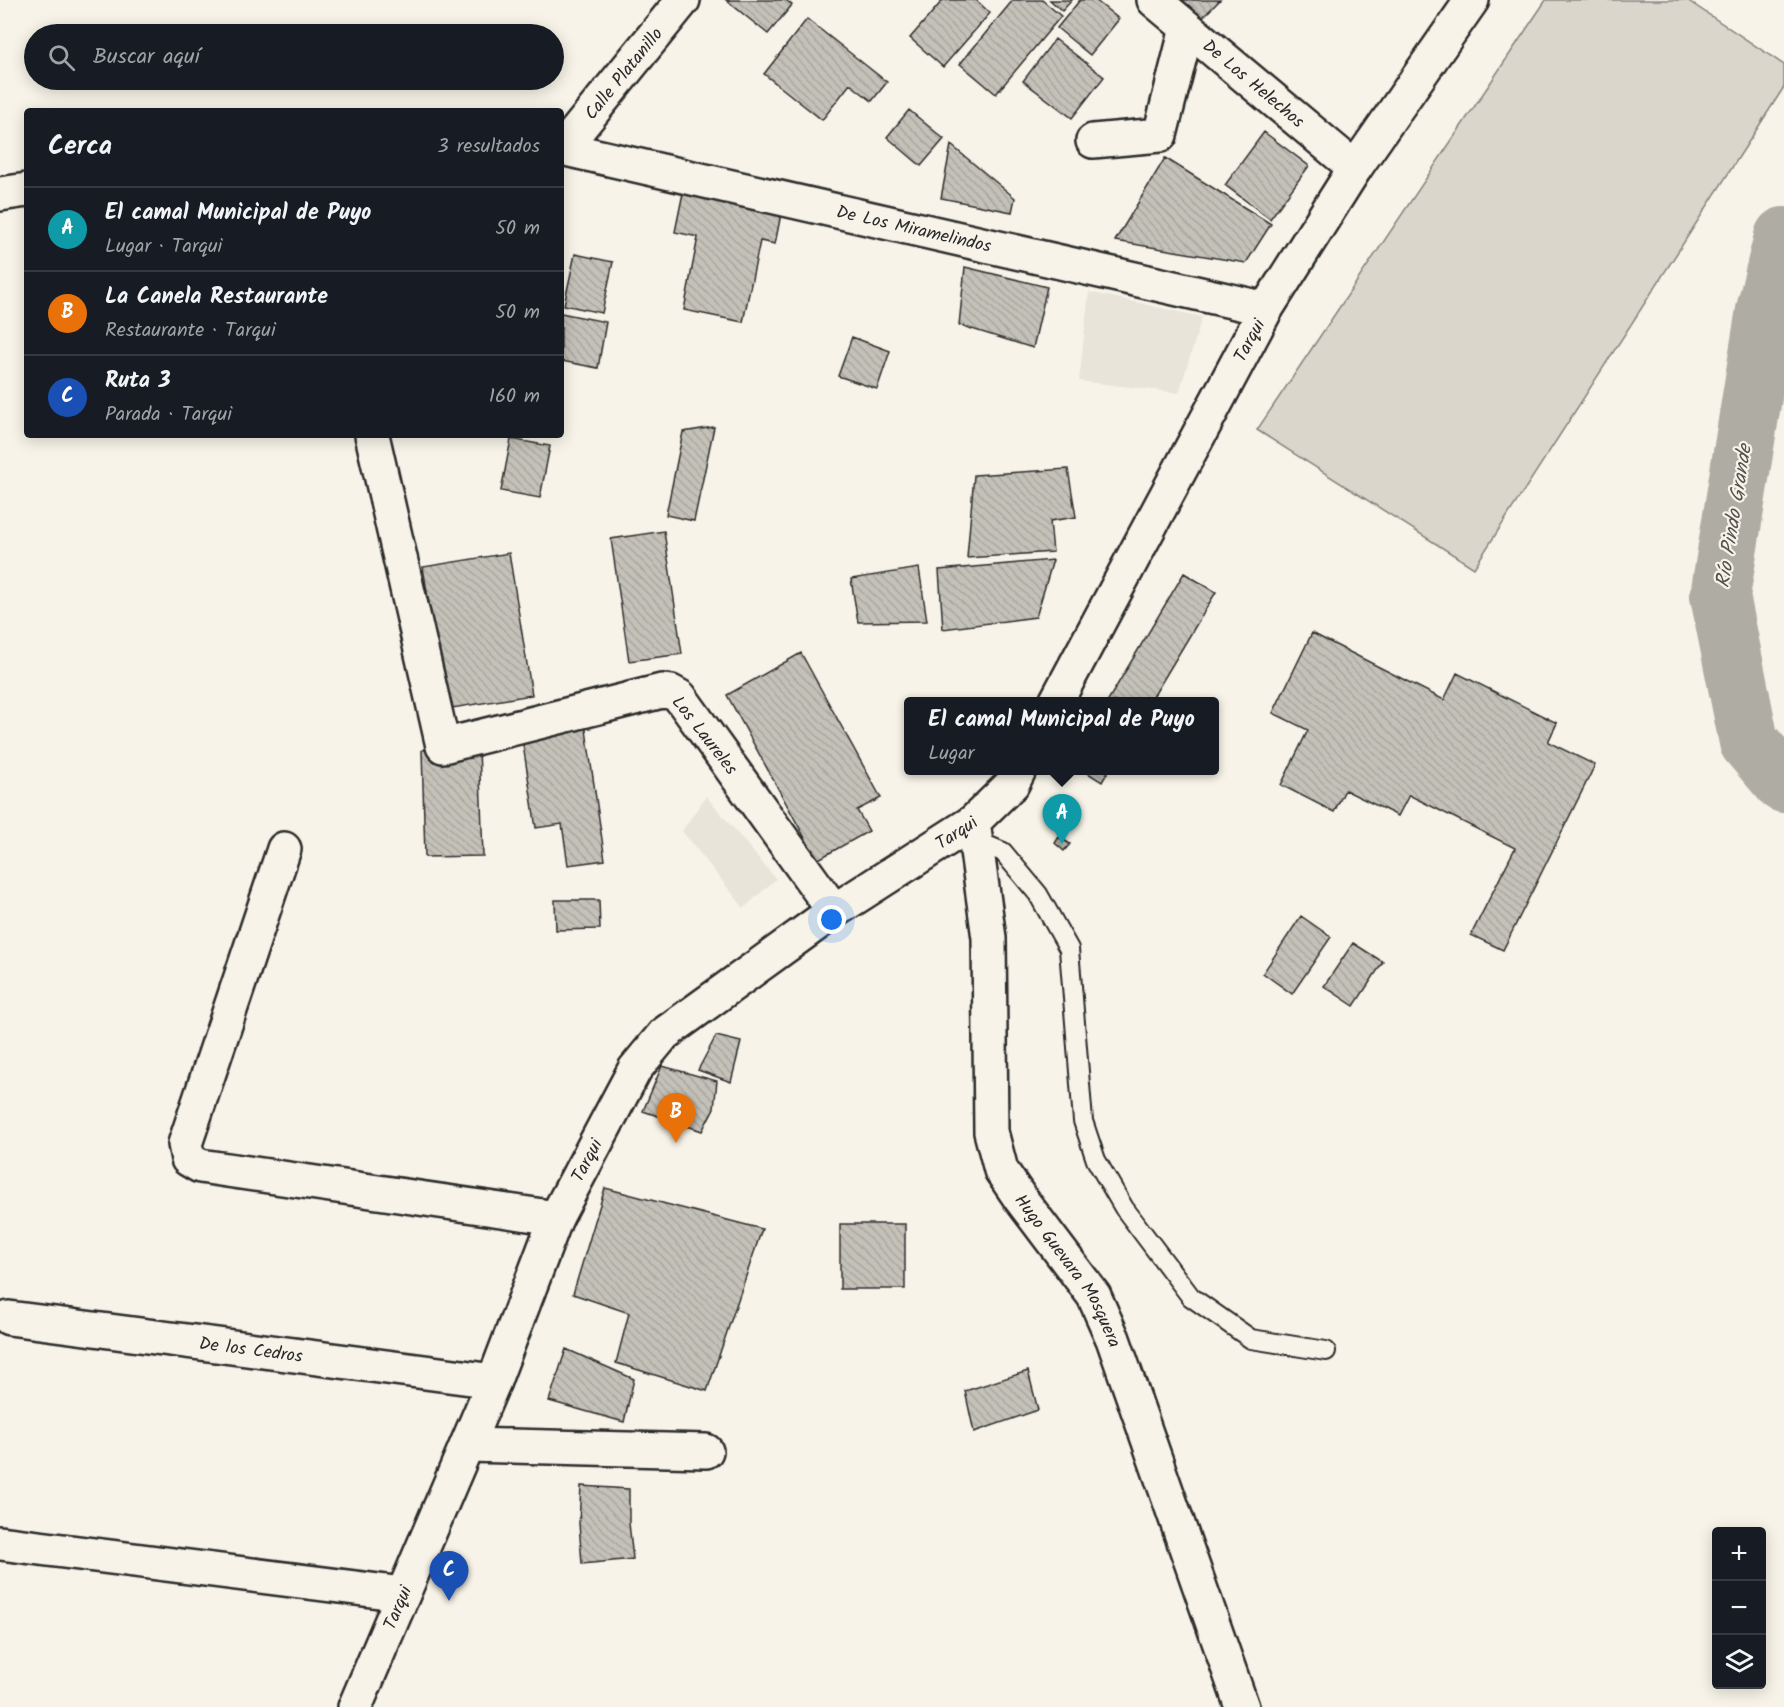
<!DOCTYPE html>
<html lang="es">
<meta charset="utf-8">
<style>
body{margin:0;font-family:Kalam,sans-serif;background:#242831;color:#f1f3f6}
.controls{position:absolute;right:18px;bottom:18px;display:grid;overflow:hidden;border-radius:6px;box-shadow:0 3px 15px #0003}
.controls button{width:54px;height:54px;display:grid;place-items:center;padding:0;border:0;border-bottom:2px solid #363941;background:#171b24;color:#f1f3f6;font:30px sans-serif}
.you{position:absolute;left:832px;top:920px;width:21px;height:21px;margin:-15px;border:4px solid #fff;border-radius:50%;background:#1a73e8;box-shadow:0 0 0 9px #1a73e833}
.badge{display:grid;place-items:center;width:39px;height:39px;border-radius:50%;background:#98999b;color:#fff;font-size:20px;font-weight:700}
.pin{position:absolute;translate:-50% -50px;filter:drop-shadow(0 2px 3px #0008)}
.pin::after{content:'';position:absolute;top:32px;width:21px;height:18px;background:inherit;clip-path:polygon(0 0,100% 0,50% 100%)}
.popup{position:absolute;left:904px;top:697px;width:315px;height:78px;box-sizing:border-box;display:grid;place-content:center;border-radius:6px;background:#171b24;filter:drop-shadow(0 2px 4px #0005);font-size:20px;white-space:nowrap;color:#9ea1a6}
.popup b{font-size:22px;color:#f1f3f6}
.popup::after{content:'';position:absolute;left:50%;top:100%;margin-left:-12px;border:12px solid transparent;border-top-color:#171b24}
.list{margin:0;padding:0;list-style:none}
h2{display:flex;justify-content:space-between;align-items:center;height:78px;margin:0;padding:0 24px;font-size:26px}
h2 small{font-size:20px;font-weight:400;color:#9ea1a6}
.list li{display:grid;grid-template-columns:39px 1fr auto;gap:18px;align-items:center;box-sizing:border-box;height:84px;padding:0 24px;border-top:2px solid #363941}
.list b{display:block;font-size:22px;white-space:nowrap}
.list p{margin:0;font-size:20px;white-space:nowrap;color:#9ea1a6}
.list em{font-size:20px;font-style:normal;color:#9ea1a6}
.icon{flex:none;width:33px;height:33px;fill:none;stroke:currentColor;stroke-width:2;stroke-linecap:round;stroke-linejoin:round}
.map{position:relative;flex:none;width:1784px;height:1707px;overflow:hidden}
.search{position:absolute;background:#171b24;box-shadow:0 3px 15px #0003;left:24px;top:24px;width:540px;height:66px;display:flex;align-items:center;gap:15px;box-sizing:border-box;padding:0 21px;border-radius:33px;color:#9ea1a6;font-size:22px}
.panel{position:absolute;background:#171b24;box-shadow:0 3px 15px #0003;left:24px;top:108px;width:540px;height:330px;border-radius:6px}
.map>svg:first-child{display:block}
.built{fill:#e8e4da}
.green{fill:#dad6cc;stroke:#82807c;stroke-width:1.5}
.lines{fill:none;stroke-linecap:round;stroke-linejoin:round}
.river{stroke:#afaca4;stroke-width:60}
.building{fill:url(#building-back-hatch);stroke:#2b2b2b;stroke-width:1.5}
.lane-casing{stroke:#2b2b2b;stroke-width:22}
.street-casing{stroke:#2b2b2b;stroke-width:38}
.secondary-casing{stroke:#2b2b2b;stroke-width:38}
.lane{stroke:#f7f3e8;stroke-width:18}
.street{stroke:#f7f3e8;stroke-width:33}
.secondary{stroke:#f7f3e8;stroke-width:33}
.labels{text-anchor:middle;stroke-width:4.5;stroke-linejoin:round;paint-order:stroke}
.street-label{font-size:18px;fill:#2b2b2b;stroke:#f7f3e8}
.water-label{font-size:20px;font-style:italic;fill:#53524f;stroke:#f7f3e8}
</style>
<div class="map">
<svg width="1784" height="1707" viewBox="0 0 1784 1707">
<defs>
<pattern id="building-back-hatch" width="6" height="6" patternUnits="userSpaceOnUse" patternTransform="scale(1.5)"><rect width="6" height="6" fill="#c4c1b9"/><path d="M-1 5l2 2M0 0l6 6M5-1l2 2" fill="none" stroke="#a9a69f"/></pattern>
</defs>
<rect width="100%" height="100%" fill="#f7f3e8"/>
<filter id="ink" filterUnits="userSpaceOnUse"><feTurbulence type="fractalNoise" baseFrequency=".0167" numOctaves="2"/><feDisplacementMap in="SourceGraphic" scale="12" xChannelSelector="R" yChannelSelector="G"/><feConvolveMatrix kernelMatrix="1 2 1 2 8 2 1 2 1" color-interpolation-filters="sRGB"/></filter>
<g filter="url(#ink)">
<!-- built -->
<path class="built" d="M1089,292l113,25 -23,76 -100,-12z
M706,796l70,83 -32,29 -62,-77z"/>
<!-- green -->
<path class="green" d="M1546,0h141l97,65v22l-310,481 -217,-138z"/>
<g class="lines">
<!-- river -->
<path class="river" d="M1784,237l-18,73 -46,286 29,146 35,41"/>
</g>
<!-- building -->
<path class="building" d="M726,0h60l6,5 -24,29z
M943,0h33l14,13 -47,54 -33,-29z
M1013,0h29l19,16 -65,78 -36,-30z
M1050,0h22l-10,11z
M1080,0h15l24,19 -29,36 -33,-27z
M1179,0h41l-21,21z
M807,19l80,63 -15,19 -22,-17 -28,36 -58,-46z
M1055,39l49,38 -32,41 -49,-37z
M909,110l35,29 -23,27 -34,-29z
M1264,132l45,34 -39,53 -45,-34z
M951,145l64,53 -3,14 -71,-14z
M1165,158l106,66 -25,39 -131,-22z
M683,193l98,21 -6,30 -15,-3 -17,81 -59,-12 14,-73 -23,-5z
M575,254l38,8 -11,51 -38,-8z
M965,267l82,20 -14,61 -74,-23z
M561,313l45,9 -8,46 -37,-7z
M852,337l38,14 -13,38 -39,-13z
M714,427l-20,94 -28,-6 17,-83z
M511,439l39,7 -10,52 -39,-7z
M1068,469l8,48 -26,4 3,31 -86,6 7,-83z
M664,531l18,123 -53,7 -18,-122z
M509,553l23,142 -86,14 -23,-142z
M1053,560l-17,57 -93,12 -4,-59z
M919,568l8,53 -69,1 -7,-43z
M1184,573l32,19 -66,110h-43z
M1312,633l132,67 13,-27 100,50 -9,19 47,23 -92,185 -32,-15 44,-87 -106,-53 -11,21 -53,-26 -11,22 -53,-27 27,-55 -35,-17z
M801,653l80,145 -24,12 12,21 -52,29 -90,-165z
M585,723l20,137 -37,5 -6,-41 -26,4 -15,-96z
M479,748l4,108 -58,1 -3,-107z
M1083,770h26l-7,12z
M1059,837l11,7 -6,7 -9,-8z
M555,900h44l1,29 -44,1z
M1301,916l30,21 -39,57 -29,-21z
M1353,943l30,19 -29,44 -30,-20z
M716,1036l25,6 -10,40 -33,-12z
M662,1066l55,15 -3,27 -12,23 -59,-20z
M605,1188l157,41 -55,162 -91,-28 13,-50 -56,-19z
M840,1224h65v65h-65z
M566,1349l68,30 -10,43 -75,-21z
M1028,1371l10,39 -64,22 -9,-41z
M581,1486l48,3v34l4,36 -51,5 -3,-41z"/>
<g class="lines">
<!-- lane casing -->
<g class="lane-casing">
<path id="lane" d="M977,841l26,11 35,42 31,55 14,172 13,39 28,48 67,89 60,42 75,12"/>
</g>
<!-- street casing -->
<g class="street-casing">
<g id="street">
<path id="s1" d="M1154,0l201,168"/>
<path d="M1093,141l67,-6 27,-107"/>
<path id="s2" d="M561,148l705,161"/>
<path id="s3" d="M563,148l120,-148"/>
<path d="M0,194l27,-4"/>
<path d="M372,435l71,311 219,-55 9,1 9,5 154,214"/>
<path id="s4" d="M973,822l16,116 2,194 10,38 19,28 74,98 19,43 129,368"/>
<path d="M284,849l-99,295 3,15 12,7 356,52"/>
<path id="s5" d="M9,1318l485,63"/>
<path d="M467,1445l239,6"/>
<path d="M0,1543l403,51"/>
</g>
</g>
<!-- secondary casing -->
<g class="secondary-casing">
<g id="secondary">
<path id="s6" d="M1056,702l210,-393 89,-141 117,-168"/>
<path id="s7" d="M355,1707l139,-326 62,-163 79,-149 29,-35 170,-123 139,-89 39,-38 7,-14"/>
</g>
</g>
<!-- lane -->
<use href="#lane" class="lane"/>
<!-- street -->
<use href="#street" class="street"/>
<!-- secondary -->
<use href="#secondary" class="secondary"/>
</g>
</g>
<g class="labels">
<!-- street labels -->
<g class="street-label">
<text dy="6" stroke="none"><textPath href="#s3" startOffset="96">Calle Platanillo</textPath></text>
<text dy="6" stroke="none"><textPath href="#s1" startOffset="130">De Los Helechos</textPath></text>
<text dy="6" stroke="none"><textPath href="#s2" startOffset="362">De Los Miramelindos</textPath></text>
<text dy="6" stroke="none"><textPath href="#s6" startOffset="410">Tarqui</textPath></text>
<text transform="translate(705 735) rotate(52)" y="6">Los Laureles</text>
<text dy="6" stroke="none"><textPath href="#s7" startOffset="1098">Tarqui</textPath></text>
<text dy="6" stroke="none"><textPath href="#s7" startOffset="594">Tarqui</textPath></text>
<text dy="6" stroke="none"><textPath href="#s4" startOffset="472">Hugo Guevara Mosquera</textPath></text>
<text dy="6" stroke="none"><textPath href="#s5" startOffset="244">De los Cedros</textPath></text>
<text dy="6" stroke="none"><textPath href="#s7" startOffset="108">Tarqui</textPath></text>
</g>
<!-- water labels -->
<g class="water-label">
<text transform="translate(1733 516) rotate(-81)" y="7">Río Pindo Grande</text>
</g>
</g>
</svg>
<div class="controls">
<button>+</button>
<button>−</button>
<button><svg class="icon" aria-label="layers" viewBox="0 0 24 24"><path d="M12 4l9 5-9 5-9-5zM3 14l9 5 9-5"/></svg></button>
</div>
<div class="you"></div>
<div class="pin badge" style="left:1062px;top:844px;background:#0f9aa8">A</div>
<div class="popup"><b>El camal Municipal de Puyo</b>Lugar</div>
<div class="pin badge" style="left:676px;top:1143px;background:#e8710a">B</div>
<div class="pin badge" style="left:449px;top:1601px;background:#1a4fb4">C</div>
<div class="search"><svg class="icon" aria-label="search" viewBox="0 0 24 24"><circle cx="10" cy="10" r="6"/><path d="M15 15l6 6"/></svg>Buscar aquí</div>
<section class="panel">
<h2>Cerca<small>3 resultados</small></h2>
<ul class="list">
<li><span class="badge" style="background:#0f9aa8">A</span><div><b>El camal Municipal de Puyo</b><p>Lugar · Tarqui</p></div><em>50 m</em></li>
<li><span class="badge" style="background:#e8710a">B</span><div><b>La Canela Restaurante</b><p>Restaurante · Tarqui</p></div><em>50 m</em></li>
<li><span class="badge" style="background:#1a4fb4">C</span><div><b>Ruta 3</b><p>Parada · Tarqui</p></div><em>160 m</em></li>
</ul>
</section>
</div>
